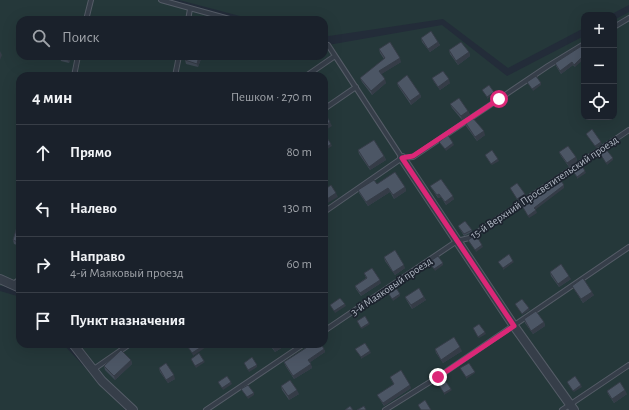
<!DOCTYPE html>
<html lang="ru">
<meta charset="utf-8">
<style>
body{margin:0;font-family:"Alegreya Sans",sans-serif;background:#232933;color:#f1f3f6}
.controls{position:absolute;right:12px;top:12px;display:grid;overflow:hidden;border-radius:8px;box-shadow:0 4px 16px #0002}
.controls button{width:36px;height:36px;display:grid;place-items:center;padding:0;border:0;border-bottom:1px solid #383e47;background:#1a212b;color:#f1f3f6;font:20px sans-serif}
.stop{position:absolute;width:12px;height:12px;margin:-9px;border:3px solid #db2777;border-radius:50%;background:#fff}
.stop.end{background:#db2777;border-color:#fff;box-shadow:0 1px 4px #0008}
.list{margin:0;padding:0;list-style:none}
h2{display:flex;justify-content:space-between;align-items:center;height:52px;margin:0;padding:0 16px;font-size:17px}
h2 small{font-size:13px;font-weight:400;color:#9fa3a9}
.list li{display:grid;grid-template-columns:26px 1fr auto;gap:12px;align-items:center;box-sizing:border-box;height:56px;padding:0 16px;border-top:1px solid #383e47}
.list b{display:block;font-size:15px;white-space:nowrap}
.list p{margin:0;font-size:13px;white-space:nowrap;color:#9fa3a9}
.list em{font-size:13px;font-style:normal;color:#9fa3a9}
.icon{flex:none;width:22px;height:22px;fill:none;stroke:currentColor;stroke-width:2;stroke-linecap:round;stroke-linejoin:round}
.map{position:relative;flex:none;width:629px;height:410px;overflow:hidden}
.search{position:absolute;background:#1a212b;box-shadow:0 4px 16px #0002;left:16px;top:16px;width:312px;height:44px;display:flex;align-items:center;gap:10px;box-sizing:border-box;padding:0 14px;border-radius:12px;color:#9fa3a9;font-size:15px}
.panel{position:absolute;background:#1a212b;box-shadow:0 4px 16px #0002;left:16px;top:72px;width:312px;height:276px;border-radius:12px}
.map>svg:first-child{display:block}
.green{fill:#25383a}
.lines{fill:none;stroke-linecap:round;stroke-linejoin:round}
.lane-casing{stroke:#555c67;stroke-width:6}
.street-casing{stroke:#555c67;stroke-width:10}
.lane{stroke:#363e49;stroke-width:4}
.street{stroke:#363e49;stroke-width:8}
.wall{fill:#414a57}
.shaded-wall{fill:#353c47}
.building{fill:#4c5665;stroke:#353c47}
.route{stroke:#db2777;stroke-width:5}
.labels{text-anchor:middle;stroke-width:3.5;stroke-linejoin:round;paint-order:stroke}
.street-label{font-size:11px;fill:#b2b9c5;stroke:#1c232e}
</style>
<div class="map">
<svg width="629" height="410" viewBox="0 0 629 410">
<rect width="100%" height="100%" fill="#232c39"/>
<!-- green -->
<path class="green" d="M0,0h158l75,20h-213v36h304v-12l4,1 114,-20 65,51 77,-40v81h30v-97l15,-8v398h-497l-63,-66h255v-268h-304v216l-5,-5 -15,-1z
M179,0h450v5l-19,10h-26v13l-76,40 -65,-49 -114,17 -5,-1v-15h-69z
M0,291l17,5 3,2v46h43l62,66h-125z"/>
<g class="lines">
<!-- lane casing -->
<g class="lane-casing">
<path id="lane" d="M161,0l72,20
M86,20l5,-20
M188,20l2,-11
M614,27l15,-9
M324,44l4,1 74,113
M74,76l4,-20
M175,76l4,-20
M306,76l29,-20
M324,109l32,-22
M324,212l78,-54 11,-1 135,-91 36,-22
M12,285l8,-6
M324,331l133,-90 12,-3 160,-108
M94,369l36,-25
M206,410l98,-66
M385,410l53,-33 191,-130
M562,410l67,-45"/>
</g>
<!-- street casing -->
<g class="street-casing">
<path id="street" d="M402,158l112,168 60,84
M0,279l20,9
M73,344l29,37 31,29"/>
</g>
<!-- lane -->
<use href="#lane" class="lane"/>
<!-- street -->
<use href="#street" class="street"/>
</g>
<!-- wall -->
<path class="wall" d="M421,38l17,4 2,3 -10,7 -8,-10z
M583,45l-8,22 -2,-2 -12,9 -5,-8 -1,-3z
M379,49l22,13 -20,12 5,9 -14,12 -10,-13 -2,-4 24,-19 -4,-6z
M449,50l20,2 1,4 -12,9 -8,-11z
M61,56h11l-3,7 -8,-2 -1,-3z
M186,56h19l-1,4 -3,-1 -3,8 -12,-3 -1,-4z
M432,78l18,5 -10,7 -6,-8z
M397,83l23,11 1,3 -10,8 -13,-19z
M450,104l18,7 2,4 -8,5 -10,-12z
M465,122l20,13 -8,6 -11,-15z
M358,150l26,6 2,4 -16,10 -11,-16z
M559,152l17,5 1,4 -8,6 -8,-11z
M377,184l28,3 1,4 -12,8 -4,-7 -22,14 -9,-13 -1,-3z
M430,186l24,13 -8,6 -5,-8 -3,1z
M458,226l14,4v2l-8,4z
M20,228v18l-6,-2 -1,-4z
M384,257l21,11 -10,7 -10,-14z
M550,272l21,7 -12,8 -8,-11z
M364,273l17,10 -20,13 -5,-7 -1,-3 11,-8z
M572,286l22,9 -11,8 -9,-14z
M405,297h19l2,3 -14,9 -5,-8z
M524,319l20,3 1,4 -12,8 -8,-11z
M269,344h13l1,3 -8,5z
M324,349l1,3 -15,10 2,6 -18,11 -9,-14 -1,-3z
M435,349l27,2 -19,12 -7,-10z
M131,360l1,4 -17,16 -10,-10 -1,-4z
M159,368l16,11 -7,4 -8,-11z
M390,377l21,11 -27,18 -5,-8 -2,-3 17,-10z
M281,386l18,8 -10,6 -7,-10z
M607,391l20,3 -13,9 -6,-9z"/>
<!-- shaded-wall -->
<path class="shaded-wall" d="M438,42l2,3 -10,7 -2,-3z
M0,51l2,4 -2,5z
M469,52l1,4 -12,9 -2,-4z
M584,55v4l-9,8 -1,-2z
M70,56h2l-3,7 -1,-3z
M199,56l2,3 -3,8 -1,-3z
M203,56h2l-1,4z
M400,58l1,4 -21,13 -1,-4z
M572,62l1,3 -12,9 -1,-3z
M385,79l1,4 -14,12 -1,-4z
M449,79l1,4 -10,7 -2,-3z
M541,83v2l-8,6 -1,-2z
M494,92v2l-7,5v-2z
M420,94l1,3 -10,8 -1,-4z
M468,111l2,4 -8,5 -1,-4z
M330,122l2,4 -8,5v-5z
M484,131l1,4 -8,6 -2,-4z
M601,142l1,2 -6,4 -1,-2z
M453,143l1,2 -8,6 -1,-2z
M331,144l1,2 -8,5v-2z
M384,156l2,4 -16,10 -1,-3z
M576,157l1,4 -8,6 -2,-4z
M613,158v2l-6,5 -1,-2z
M498,159l1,2 -7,4 -1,-1z
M585,171l1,2 -9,6v-2z
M564,185v3l-29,22 -1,-2z
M405,187l1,4 -12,8 -1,-4z
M388,188l2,4 -22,14 -2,-4z
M336,193l2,4 -14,8v-4z
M439,194l2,3 -3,1 -1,-3z
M525,194l1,2 -8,5 -1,-2z
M453,196l1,3 -8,6 -1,-3z
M536,210l1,3 -8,5 -1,-2z
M482,245l1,2 -7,5 -1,-2z
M513,261l1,1 -11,8v-2z
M443,263v2l-8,6 -1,-2z
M404,265l1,3 -10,7 -2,-3z
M569,276l2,3 -12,8 -1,-3z
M380,280l1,3 -20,13 -1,-3z
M592,292l2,3 -11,8 -2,-4z
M400,294v2l-7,5 -1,-2z
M424,297l2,3 -14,9 -1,-4z
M345,304l1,2 -11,7 -1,-2z
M529,308l1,2 -8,5v-1z
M544,322l1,4 -12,8 -2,-3z
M369,323l1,1 -8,5 -1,-1z
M485,332l1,2 -7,4 -1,-1z
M206,344h3v1l-16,11 -1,-3z
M280,344h2l1,3 -8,5 -2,-4z
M460,347l2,4 -19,12 -2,-3z
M324,349l1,3 -16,11 -1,-3z
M370,351l1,2 -10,6v-2z
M131,360l1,4 -17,16 -1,-4z
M204,361l1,1 -9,6 -1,-2z
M311,364l1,4 -18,11 -1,-3z
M257,365v2l-8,5 -1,-2z
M475,372v1l-9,6v-2z
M174,375l1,4 -7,4 -2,-3z
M231,382l1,2 -9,6 -1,-2z
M410,385l1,3 -27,18 -1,-3z
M581,385l1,2 -8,5 -1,-1z
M451,389l1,1 -8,5v-2z
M297,390l2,4 -10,6 -1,-4z
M625,390l2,4 -13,9 -2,-4z
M254,393v2l-6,4 -1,-2z"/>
<!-- building -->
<path class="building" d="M431,31l7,11 -10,7 -7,-11z
M390,42l10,16 -21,13 6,8 -14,12 -11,-13 25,-20 -6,-9z
M461,42l8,10 -13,9 -7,-11z
M583,45l1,1v9l-10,10 -2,-3 -12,9 -5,-8z
M61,56h9l-2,4 -8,-2z
M186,56h13l-2,8 -12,-4z
M443,71l6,8 -11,8 -6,-9z
M79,73l10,3h-11z
M407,75l13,19 -10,7 -13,-18z
M536,76l5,7 -9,6 -5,-7z
M489,85l5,7 -7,5 -5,-7z
M459,98l9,13 -7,5 -11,-12z
M324,112l6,10 -6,4z
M472,117l12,14 -9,6 -10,-15z
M592,129l9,13 -6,4 -9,-12z
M448,135l5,8 -8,6 -6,-7z
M327,138l4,6 -7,5v-10z
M374,140l10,16 -15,11 -11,-17z
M568,146l8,11 -9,6 -8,-11z
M605,148l8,10 -7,5 -7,-11z
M492,150l6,9 -7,5 -6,-9z
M581,164l4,7 -8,6 -5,-7z
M395,172l10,15 -12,8 -5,-7 -22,14 -8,-12 16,-10 3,4z
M559,178l5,7 -30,23 2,2 -8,6 -7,-12z
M441,179l12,17 -8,6 -6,-8 -2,1 -7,-9z
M517,183l8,11 -8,5 -7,-11z
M331,185l5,8 -12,8v-11z
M465,221l7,9 -8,4 -6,-8z
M17,227l3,1v15l-7,-3z
M476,235l6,10 -7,5 -7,-10z
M395,250l9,15 -11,7 -9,-15z
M509,254l4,7 -10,7 -5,-6z
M438,256l5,7 -9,6 -5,-7z
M561,264l8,12 -11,8 -8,-12z
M372,268l8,12 -20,13 -5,-7 12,-8 -3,-5z
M583,278l9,14 -11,7 -9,-13z
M395,286l5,8 -8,5 -5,-8z
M419,288l5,9 -13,8 -6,-8z
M340,298l5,6 -11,7 -4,-6z
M522,299l7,9 -7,6 -7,-10z
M536,311l8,11 -13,9 -7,-12z
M365,316l4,7 -8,5 -4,-7z
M479,324l6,8 -7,5 -5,-9z
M454,337l6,10 -19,13 -6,-11z
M365,343l5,8 -9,6 -6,-8z
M186,344h20l-14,9z
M271,344h9l-7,4z
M312,344h9l3,5 -16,11 3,4 -18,12 -9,-14z
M121,350l10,10 -17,16 -10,-10z
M199,353l5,8 -9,5 -4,-7z
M252,357l5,8 -9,5 -4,-7z
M166,363l8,12 -8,5 -7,-12z
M469,363l6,9 -9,5 -6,-9z
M401,370l9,15 -27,18 -6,-8 17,-11 -4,-7z
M227,376l4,6 -9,6 -4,-6z
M575,376l6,9 -8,6 -6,-9z
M290,380l7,10 -9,6 -7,-10z
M445,380l6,9 -7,4 -6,-9z
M620,382l5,8 -13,9 -5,-8z
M248,385l6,8 -7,4 -6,-8z
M425,400l6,10h-10l-3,-5z
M350,406l3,4h-8z
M364,406l2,4h-9z"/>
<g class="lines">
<!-- route -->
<path class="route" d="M438,377l76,-51 -112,-168 11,-2 86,-57"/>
</g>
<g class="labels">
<!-- street labels -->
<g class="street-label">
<text transform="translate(544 187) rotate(-34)" y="4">15-й Верхний Просветительский проезд</text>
<text transform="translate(391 286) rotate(-34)" y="4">3-й Маяковый проезд</text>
</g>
</g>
</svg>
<div class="controls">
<button>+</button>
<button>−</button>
<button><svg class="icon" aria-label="locate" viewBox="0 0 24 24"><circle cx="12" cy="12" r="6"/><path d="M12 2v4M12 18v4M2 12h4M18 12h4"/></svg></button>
</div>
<div class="stop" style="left:499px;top:99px"></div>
<div class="stop end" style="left:438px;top:377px"></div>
<div class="search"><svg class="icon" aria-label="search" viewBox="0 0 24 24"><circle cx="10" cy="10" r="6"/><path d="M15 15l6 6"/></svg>Поиск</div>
<section class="panel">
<h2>4 мин<small>Пешком · 270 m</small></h2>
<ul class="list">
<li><svg class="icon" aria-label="ahead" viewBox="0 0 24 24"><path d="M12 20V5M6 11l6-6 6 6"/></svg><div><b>Прямо</b></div><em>80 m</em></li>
<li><svg class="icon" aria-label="left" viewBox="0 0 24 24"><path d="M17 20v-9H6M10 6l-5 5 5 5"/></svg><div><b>Налево</b></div><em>130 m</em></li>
<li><svg class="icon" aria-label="right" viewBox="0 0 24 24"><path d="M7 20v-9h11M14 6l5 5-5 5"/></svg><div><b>Направо</b><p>4-й Маяковый проезд</p></div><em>60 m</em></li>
<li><svg class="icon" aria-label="arrive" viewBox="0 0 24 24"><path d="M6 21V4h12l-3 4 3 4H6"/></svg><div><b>Пункт назначения</b></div></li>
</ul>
</section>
</div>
